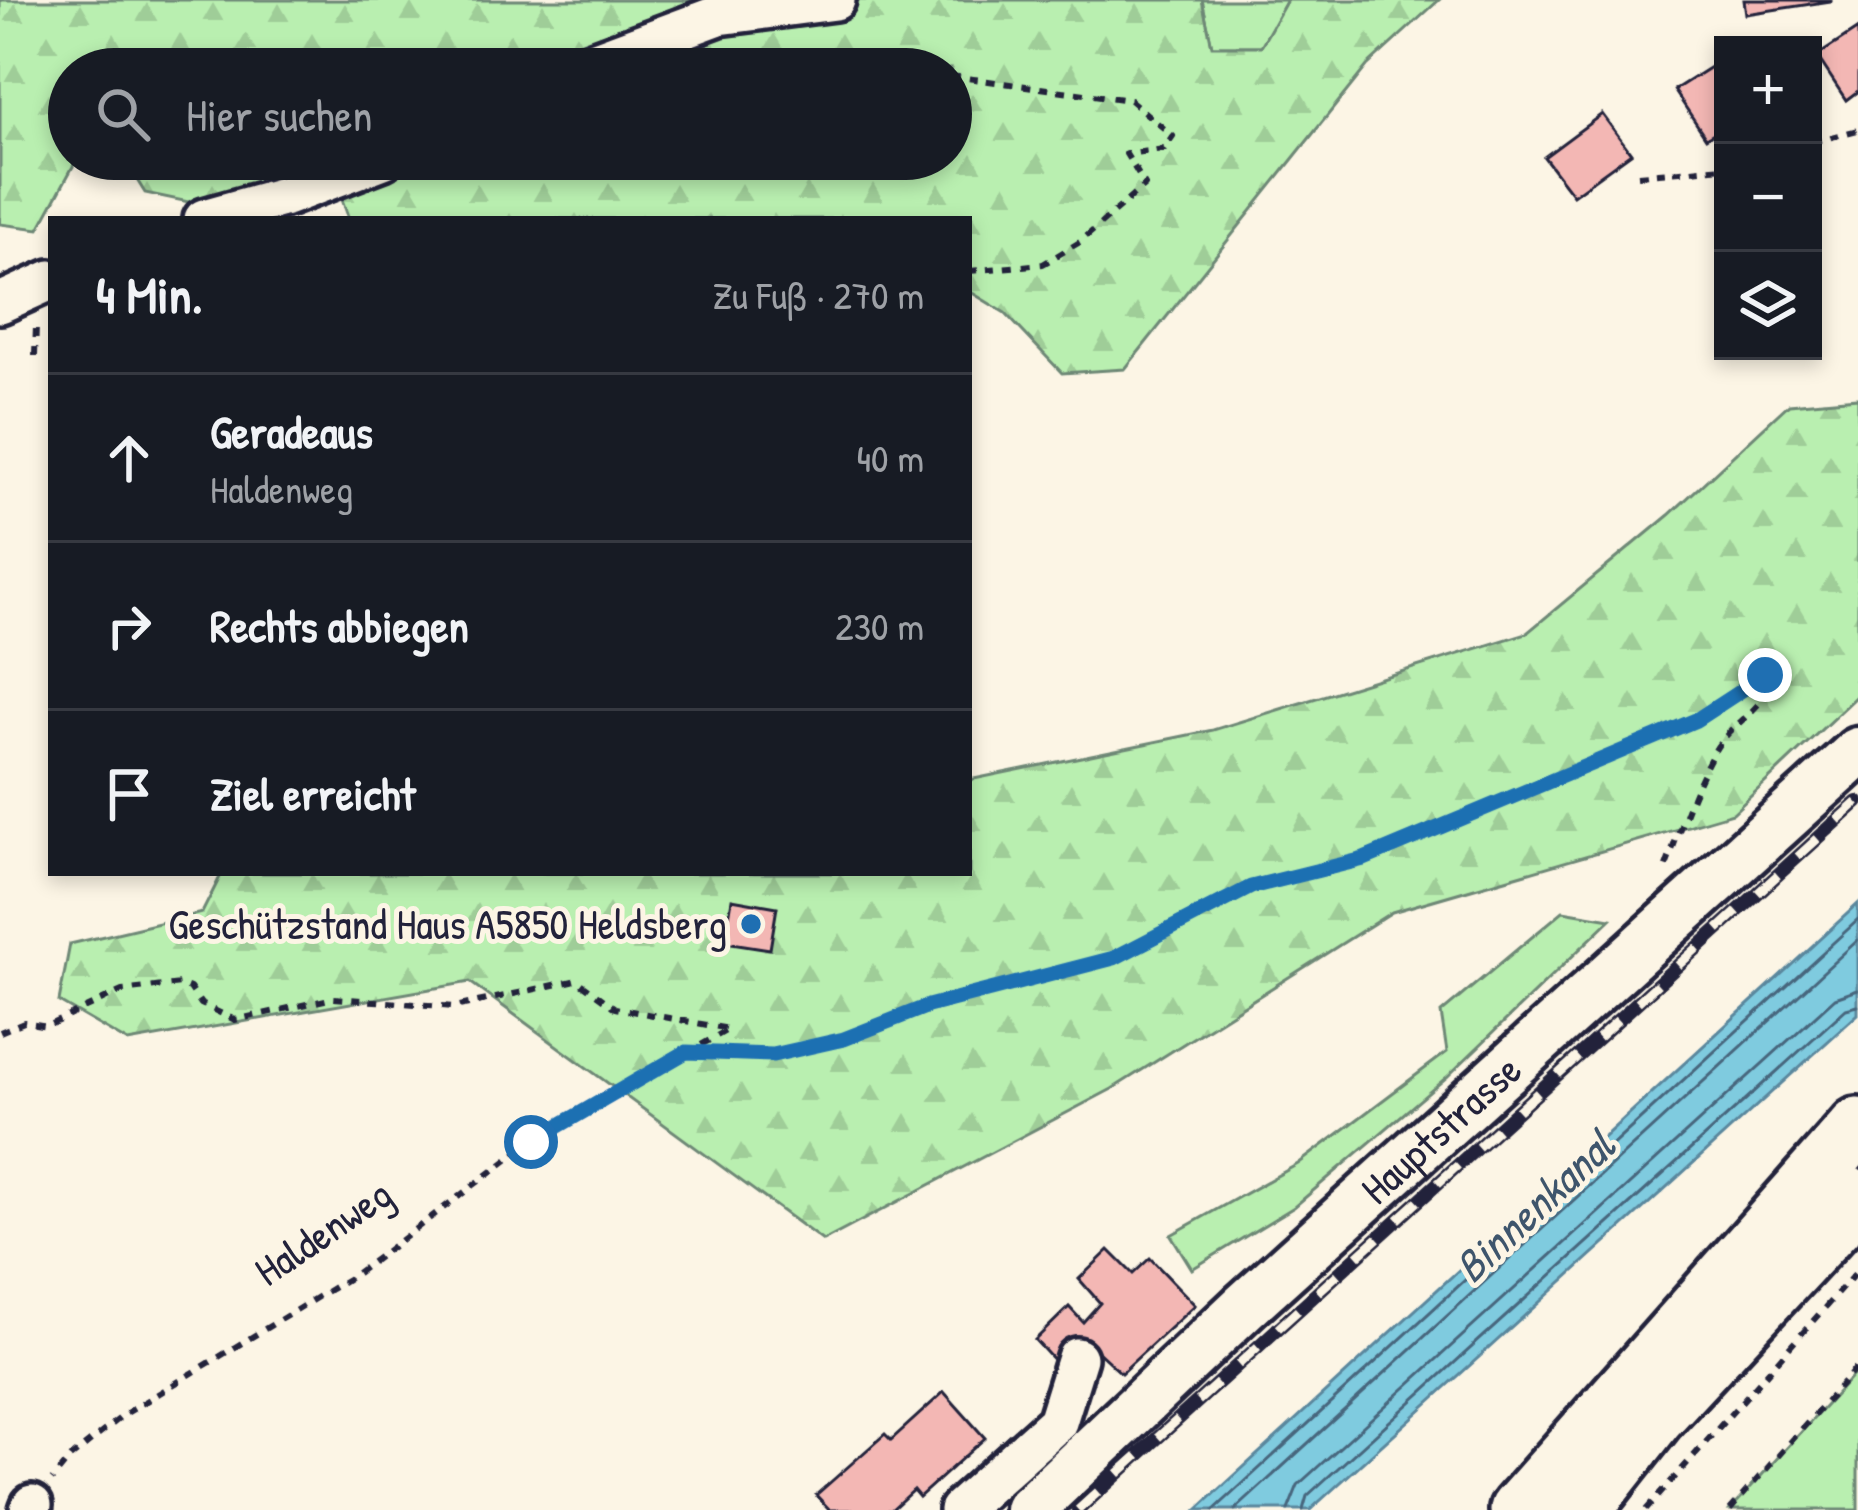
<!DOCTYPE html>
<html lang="de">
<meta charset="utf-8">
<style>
body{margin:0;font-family:"Patrick Hand",sans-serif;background:#242831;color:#f1f3f6}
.controls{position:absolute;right:36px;top:36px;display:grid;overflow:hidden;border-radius:0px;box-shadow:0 6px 18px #0003}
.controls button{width:108px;height:108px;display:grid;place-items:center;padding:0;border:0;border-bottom:3px solid #363941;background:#171b24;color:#f1f3f6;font:60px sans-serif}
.stop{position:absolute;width:36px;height:36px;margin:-27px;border:9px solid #1f6fb2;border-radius:50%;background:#fff}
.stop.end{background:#1f6fb2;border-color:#fff;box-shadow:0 3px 12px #0008}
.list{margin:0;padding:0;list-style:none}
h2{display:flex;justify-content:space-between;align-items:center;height:156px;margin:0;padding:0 48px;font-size:51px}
h2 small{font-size:39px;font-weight:400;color:#9ea1a6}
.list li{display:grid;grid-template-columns:78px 1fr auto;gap:36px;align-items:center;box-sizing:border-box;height:168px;padding:0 48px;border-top:3px solid #363941}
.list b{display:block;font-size:45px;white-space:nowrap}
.list p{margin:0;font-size:39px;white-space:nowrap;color:#9ea1a6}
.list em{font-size:39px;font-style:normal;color:#9ea1a6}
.icon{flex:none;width:66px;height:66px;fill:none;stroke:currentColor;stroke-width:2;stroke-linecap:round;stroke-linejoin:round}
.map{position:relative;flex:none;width:1858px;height:1510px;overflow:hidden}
.search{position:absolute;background:#171b24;box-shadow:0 6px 18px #0003;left:48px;top:48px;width:924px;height:132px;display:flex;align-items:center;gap:30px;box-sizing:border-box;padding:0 42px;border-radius:66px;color:#9ea1a6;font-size:45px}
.panel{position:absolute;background:#171b24;box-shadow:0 6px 18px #0003;left:48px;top:216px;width:924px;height:660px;border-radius:0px}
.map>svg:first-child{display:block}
.grass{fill:#b9efb0;stroke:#6e8876;stroke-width:3}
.forest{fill:url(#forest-firs);stroke:#6e8876;stroke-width:3}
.water{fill:#7fcbdf;stroke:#5a879d;stroke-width:3}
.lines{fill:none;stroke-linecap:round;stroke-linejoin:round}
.shore{stroke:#47667d;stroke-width:3}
.building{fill:#f3b7b4;stroke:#22223b;stroke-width:3}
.minor-casing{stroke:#22223b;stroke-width:48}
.major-casing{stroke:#22223b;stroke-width:57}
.highway-casing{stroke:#22223b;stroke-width:66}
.path{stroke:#22223b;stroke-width:6;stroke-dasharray:9 9;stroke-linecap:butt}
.minor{stroke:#fcf5e5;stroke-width:39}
.major{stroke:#fcf5e5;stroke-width:48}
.highway{stroke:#fcf5e5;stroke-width:57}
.rail-casing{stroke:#22223b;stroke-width:14}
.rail{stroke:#fcf5e5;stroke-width:9;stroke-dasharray:27;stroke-linecap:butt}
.route{stroke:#1f6fb2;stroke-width:15}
.poi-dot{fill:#1f6fb2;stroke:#fcf5e5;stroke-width:4.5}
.labels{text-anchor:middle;stroke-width:10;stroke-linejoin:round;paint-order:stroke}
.poi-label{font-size:42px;fill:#22223b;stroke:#fcf5e5;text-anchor:end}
.street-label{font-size:42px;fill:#22223b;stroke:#fcf5e5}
.water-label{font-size:45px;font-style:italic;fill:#3e556c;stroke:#fcf5e5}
</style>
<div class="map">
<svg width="1858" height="1510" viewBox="0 0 1858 1510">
<defs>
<pattern id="forest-firs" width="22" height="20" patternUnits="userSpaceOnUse" patternTransform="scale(3)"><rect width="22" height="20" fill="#b9efb0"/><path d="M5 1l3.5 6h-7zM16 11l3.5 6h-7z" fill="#9fcd98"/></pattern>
</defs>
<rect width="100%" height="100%" fill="#fcf5e5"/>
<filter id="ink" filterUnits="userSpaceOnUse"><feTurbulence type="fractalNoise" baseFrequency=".00833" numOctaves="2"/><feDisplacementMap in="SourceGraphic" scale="24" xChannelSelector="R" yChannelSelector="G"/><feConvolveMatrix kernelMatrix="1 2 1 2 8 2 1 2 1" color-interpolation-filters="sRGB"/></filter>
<g filter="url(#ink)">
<!-- grass -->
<path class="grass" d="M1202,0h85l-25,46h-50z
M1563,911l48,8 -164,158 -153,130 -102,62 -21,-34 127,-71 149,-112 -6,-39z
M1858,1370v140h-128z"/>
<!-- forest -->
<path class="forest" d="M0,0h1202l10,46h49l26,-46h152l-72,66 -242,303 -63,4 -57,-60 -36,-22v-72h-620l-19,-53 -79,49 -106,-22 -21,-34h827v-90h-882v90h8l-38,70 -39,-5z
M1858,398v297l-125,118 -341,99 -280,177 -289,152 -353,-259 -342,60 -69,-40 11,-58 132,-31 20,-40h747v-93l244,-50 314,-97 142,-118 120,-111z"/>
<!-- water -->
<path class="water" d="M1858,904v110l-548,496h-113z"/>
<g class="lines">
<!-- shore -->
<path class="shore" d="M1214,1510l644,-590
M1235,1510l623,-570
M1288,1510l10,-25 537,-487 23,-8
M1303,1510l4,-14 539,-487 12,-3"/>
</g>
<!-- building -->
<path class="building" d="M1744,0h87v1l-85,13z
M1858,29v62l-12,9 -29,-44z
M1715,64l8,12v51l-17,11 -32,-48z
M1602,114l29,39 -58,42 -29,-38z
M732,899l45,8 -7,42 -45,-7z
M1109,1250l24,24 17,-16 45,47 -74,68 -37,-34 -28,24 -21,-23 34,-33 14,15 17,-19 -21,-24z
M944,1392l41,46 -66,59 -6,-7 -22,20h-61l-14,-15 69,-61 6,6z"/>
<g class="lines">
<!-- minor casing -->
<g class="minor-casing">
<path id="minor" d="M574,69l145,-54 116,-15
M204,219l82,-23 97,-37
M0,303l51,-23
M30,1510l2,-5
M959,1510l98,-88 20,-64"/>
</g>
<!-- major casing -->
<g class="major-casing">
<g id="major">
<path id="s1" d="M1029,1510l216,-204 613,-554"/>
</g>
</g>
<!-- highway casing -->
<g class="highway-casing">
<path id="highway" d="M1519,1510l339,-383
M1582,1510l73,-93 203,-219"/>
</g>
<!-- path -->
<path class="path" d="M819,57l84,12
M951,76l179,24 43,36 -9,13 -38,5 19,31 -65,57 -37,22 -74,7
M1813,142l45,-12
M1638,175l85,-8
M35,356l1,-31
M0,1032l24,-10 23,4 75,-35 58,-7 10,4 11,16 34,16 99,-22 121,9 122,-27 38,28 114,21 -198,113 -174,131 -232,141 -55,44 -18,22
M690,1052l83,3 72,-16 84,-33 185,-48 137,-71 113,-28 333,-139 68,-45 7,7c-5,22 -41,44 -55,65 -24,39 -37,83 -53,125
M1646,1510l212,-240
M1730,1510l128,-144"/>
<!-- minor -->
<use href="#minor" class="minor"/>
<!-- major -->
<use href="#major" class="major"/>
<!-- highway -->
<use href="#highway" class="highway"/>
<!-- rail casing -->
<g class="rail-casing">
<path id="rail" d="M1078,1510l780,-708"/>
</g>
<!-- rail -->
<use href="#rail" class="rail"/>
</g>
</g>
<g class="lines" filter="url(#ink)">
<!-- route -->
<path class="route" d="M531,1142l155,-90 87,3 71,-16 84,-33 186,-48 137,-71 113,-28 332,-139 69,-45"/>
</g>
<!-- markers -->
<circle class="poi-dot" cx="751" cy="924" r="12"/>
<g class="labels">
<!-- poi labels -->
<g class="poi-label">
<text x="727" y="939">Geschützstand Haus A5850 Heldsberg</text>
</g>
<!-- street labels -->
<g class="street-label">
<text dy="15" stroke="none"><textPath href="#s1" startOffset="561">Hauptstrasse</textPath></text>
<text transform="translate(323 1232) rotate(-34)" y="15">Haldenweg</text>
</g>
<!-- water labels -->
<g class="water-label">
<text transform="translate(1534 1206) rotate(-43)" y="16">Binnenkanal</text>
</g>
</g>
</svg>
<div class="controls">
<button>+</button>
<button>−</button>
<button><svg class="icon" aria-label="layers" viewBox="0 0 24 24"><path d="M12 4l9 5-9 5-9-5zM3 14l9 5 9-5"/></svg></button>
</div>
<div class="stop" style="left:531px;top:1142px"></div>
<div class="stop end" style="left:1765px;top:675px"></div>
<div class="search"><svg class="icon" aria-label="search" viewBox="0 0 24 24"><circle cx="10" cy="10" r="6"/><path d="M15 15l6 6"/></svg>Hier suchen</div>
<section class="panel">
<h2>4 Min.<small>Zu Fuß · 270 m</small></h2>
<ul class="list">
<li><svg class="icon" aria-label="ahead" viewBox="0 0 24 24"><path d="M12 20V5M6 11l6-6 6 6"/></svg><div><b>Geradeaus</b><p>Haldenweg</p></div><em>40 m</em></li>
<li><svg class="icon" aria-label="right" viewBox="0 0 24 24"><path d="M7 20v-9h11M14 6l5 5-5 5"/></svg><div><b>Rechts abbiegen</b></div><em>230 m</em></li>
<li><svg class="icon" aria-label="arrive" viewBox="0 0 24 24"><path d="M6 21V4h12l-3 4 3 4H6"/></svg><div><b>Ziel erreicht</b></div></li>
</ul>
</section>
</div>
